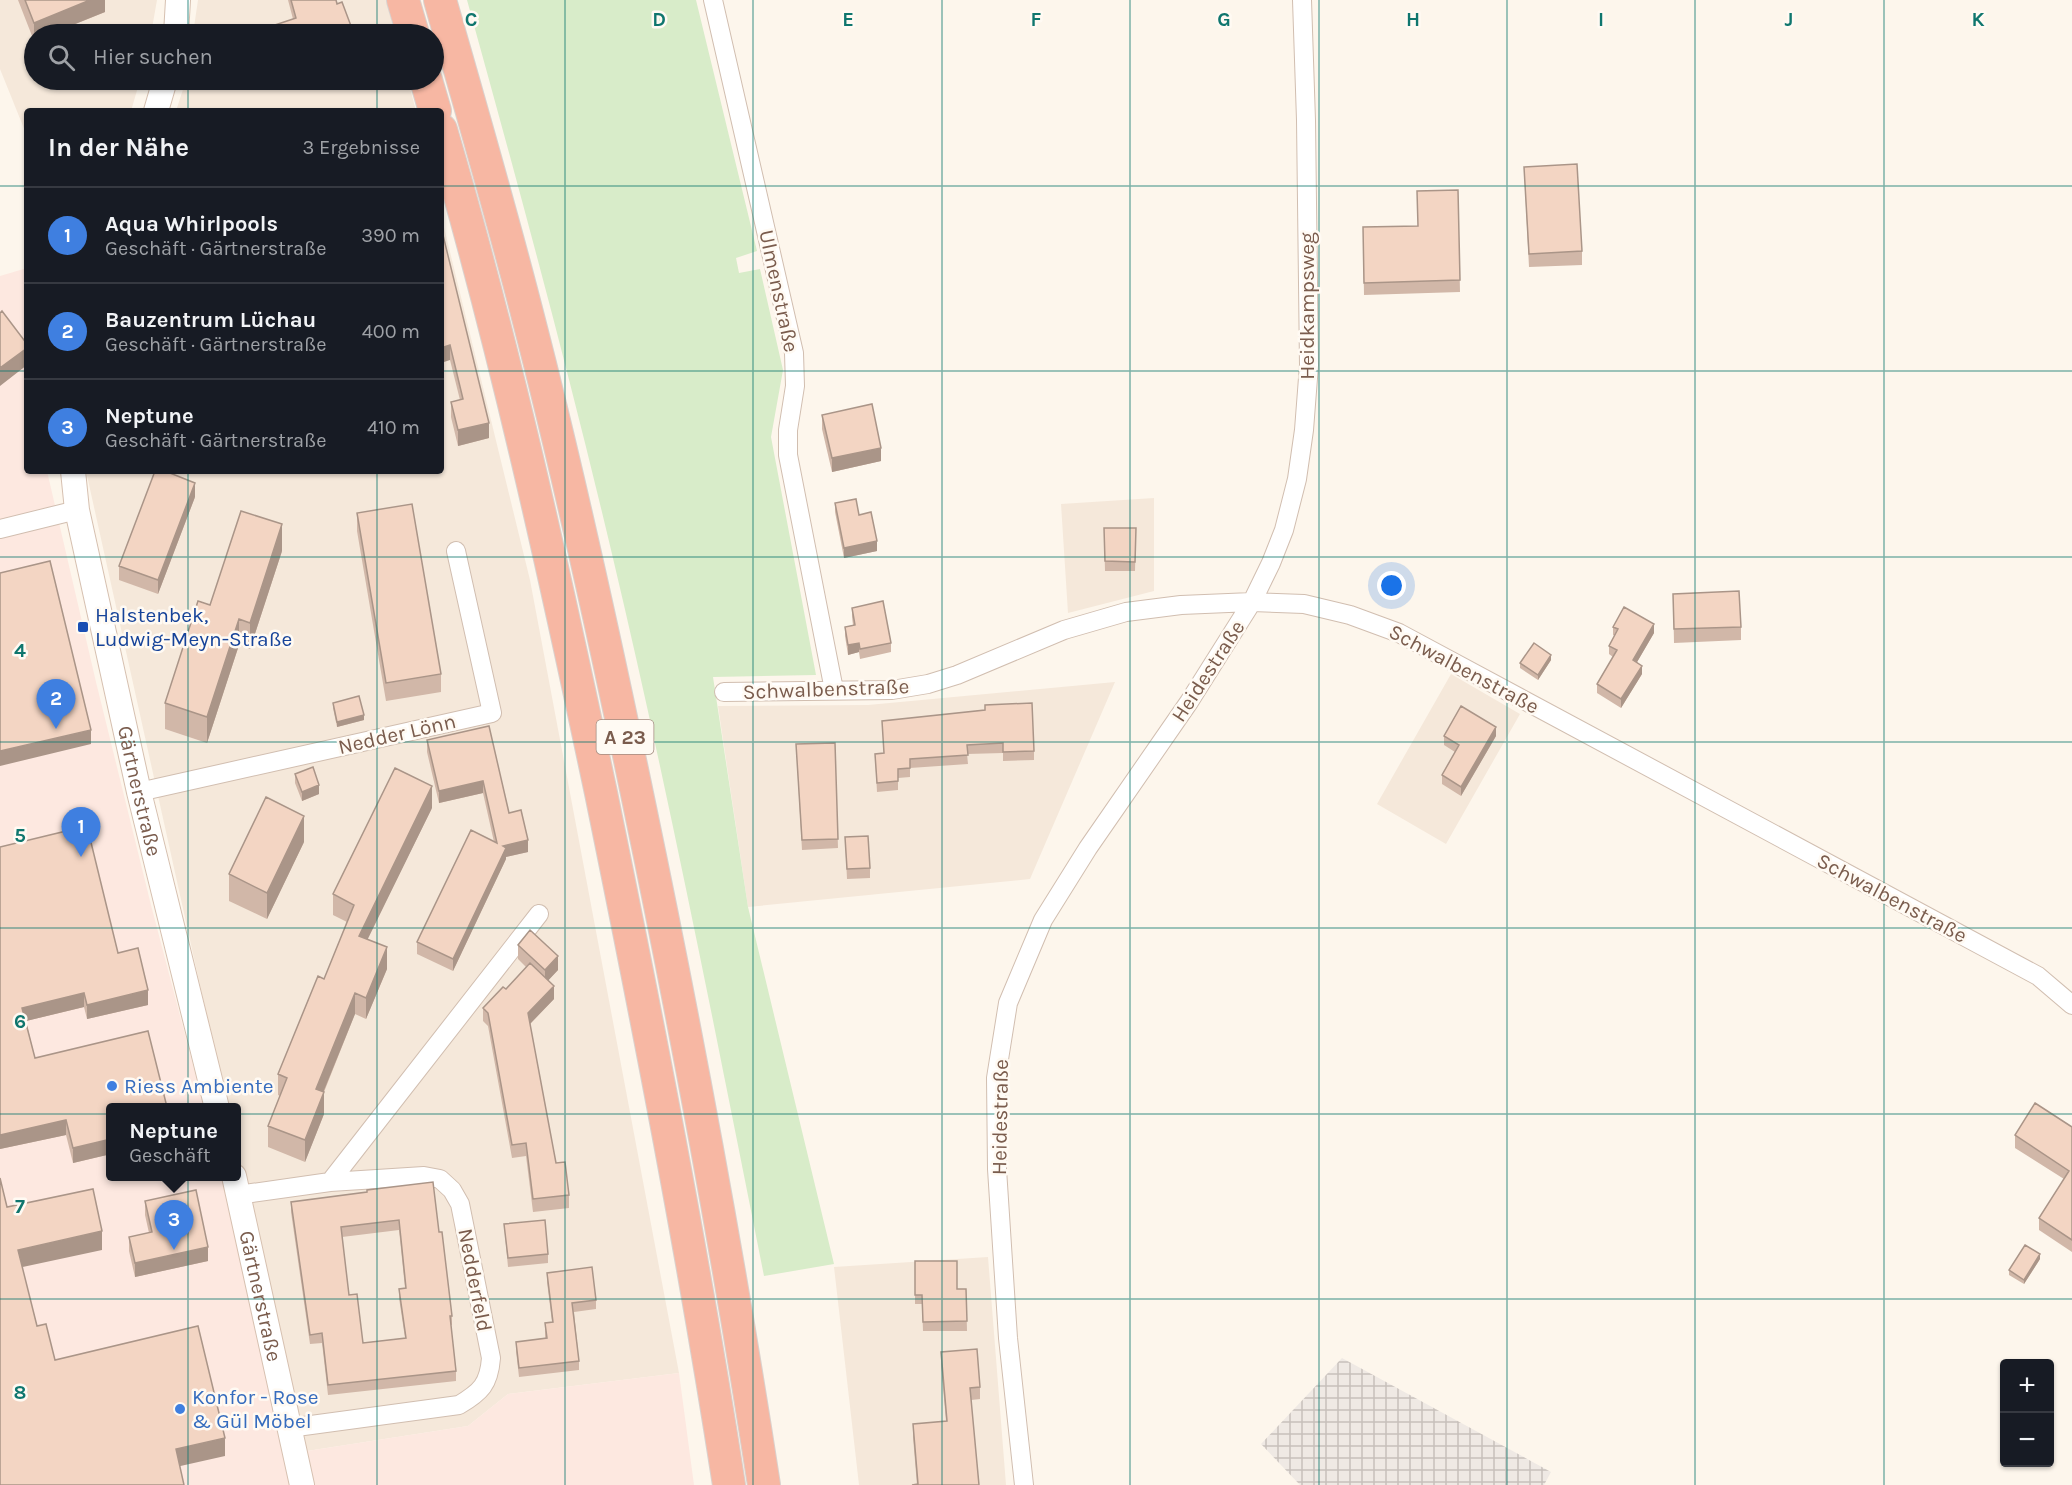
<!DOCTYPE html>
<html lang="de">
<meta charset="utf-8">
<style>
body{margin:0;font-family:Karla,sans-serif;background:#20242c;color:#f1f3f6}
.controls{position:absolute;right:18px;bottom:18px;display:grid;overflow:hidden;border-radius:6px;box-shadow:0 2px 4px #0004}
.controls button{width:54px;height:54px;display:grid;place-items:center;padding:0;border:0;border-bottom:2px solid #363941;background:#171b24;color:#f1f3f6;font:30px sans-serif}
.you{position:absolute;left:1392px;top:586px;width:21px;height:21px;margin:-15px;border:4px solid #fff;border-radius:50%;background:#1a73e8;box-shadow:0 0 0 9px #1a73e833}
.badge{display:grid;place-items:center;width:39px;height:39px;border-radius:50%;background:#b45309;color:#fff;font-size:20px;font-weight:700}
.pin{position:absolute;translate:-50% -50px;filter:drop-shadow(0 2px 3px #0008)}
.pin::after{content:'';position:absolute;top:32px;width:21px;height:18px;background:inherit;clip-path:polygon(0 0,100% 0,50% 100%)}
.popup{position:absolute;left:106px;top:1103px;width:135px;height:78px;box-sizing:border-box;display:grid;place-content:center;border-radius:6px;background:#171b24;filter:drop-shadow(0 2px 4px #0005);font-size:20px;white-space:nowrap;color:#9ea1a6}
.popup b{font-size:22px;color:#f1f3f6}
.popup::after{content:'';position:absolute;left:50%;top:100%;margin-left:-12px;border:12px solid transparent;border-top-color:#171b24}
.list{margin:0;padding:0;list-style:none}
h2{display:flex;justify-content:space-between;align-items:center;height:78px;margin:0;padding:0 24px;font-size:26px}
h2 small{font-size:20px;font-weight:400;color:#9ea1a6}
.list li{display:grid;grid-template-columns:39px 1fr auto;gap:18px;align-items:center;box-sizing:border-box;height:96px;padding:0 24px;border-top:2px solid #363941}
.list b{display:block;font-size:22px;white-space:nowrap}
.list p{margin:0;font-size:20px;white-space:nowrap;color:#9ea1a6}
.list em{font-size:20px;font-style:normal;color:#9ea1a6}
.icon{flex:none;width:33px;height:33px;fill:none;stroke:currentColor;stroke-width:2;stroke-linecap:round;stroke-linejoin:round}
.map{position:relative;flex:none;width:2072px;height:1485px;overflow:hidden}
.search{position:absolute;background:#171b24;box-shadow:0 2px 4px #0004;left:24px;top:24px;width:420px;height:66px;display:flex;align-items:center;gap:15px;box-sizing:border-box;padding:0 21px;border-radius:33px;color:#9ea1a6;font-size:22px}
.panel{position:absolute;background:#171b24;box-shadow:0 2px 4px #0004;left:24px;top:108px;width:420px;height:366px;border-radius:6px}
.map>svg:first-child{display:block}
.residential{fill:#f5e8da}
.commercial{fill:#fde8e0}
.industrial{fill:url(#industrial-grid)}
.grass{fill:#d8ecc9}
.lines{fill:none;stroke-linecap:round;stroke-linejoin:round}
.street-casing{stroke:#d1beb0;stroke-width:20}
.secondary-casing{stroke:#d6c0b0;stroke-width:26}
.highway-casing{stroke:#dad1cd;stroke-width:34}
.street{stroke:#fff;stroke-width:18}
.secondary{stroke:#fff;stroke-width:24}
.highway{stroke:#f7b7a3;stroke-width:32}
.wall{fill:#d1b7a8;fill-rule:evenodd}
.shaded-wall{fill:#aa9588}
.building{fill:#f3d5c3;stroke:#aa9588;stroke-width:1.5;fill-rule:evenodd}
.grid{fill:none;stroke:#0f766e;stroke-width:1.5;stroke-opacity:0.55}
.transit-dot{fill:#1a4fb4;stroke:#fffaf3;stroke-width:2}
.shop-dot{fill:#3f7fe0;stroke:#fffaf3;stroke-width:2}
.labels{text-anchor:middle;stroke-width:5;stroke-linejoin:round;paint-order:stroke}
.shield{fill:#fffaf3;stroke:#a28b7f;stroke-width:1.5}
.shield-label{font-size:20px;font-weight:bold;fill:#7a5c4d}
.street-label{font-size:21px;fill:#7a5c4d;stroke:#fffaf3}
.transit-label{font-size:21px;fill:#164399;stroke:#fffaf3;text-anchor:start}
.shop-label{font-size:21px;fill:#366cbe;stroke:#fffaf3;text-anchor:start}
.grid-label{font-size:20px;text-anchor:middle;font-weight:bold;fill:#0f766e;stroke:#fffaf3;stroke-width:5;stroke-linejoin:round;paint-order:stroke}
</style>
<div class="map">
<svg width="2072" height="1485" viewBox="0 0 2072 1485">
<defs>
<pattern id="industrial-grid" width="8" height="8" patternUnits="userSpaceOnUse" patternTransform="scale(1.5)"><rect width="8" height="8" fill="#efe9e4"/><path d="M0 4h8M4 0v8" fill="none" stroke="#c7c0bb"/></pattern>
</defs>
<rect width="100%" height="100%" fill="#fdf6ec"/>
<!-- residential -->
<path class="residential" d="M0,0h157l-6,34h-117v46h106l-9,31h-104v25l-27,-67z
M198,0h188l9,34h-202z
M186,80h222l8,31h-240z
M441,215l89,365 149,793 -171,21 -40,32 -161,25 -32,-125 -38,-173v-45l-10,-1 -141,-636h355z
M1154,498v93l-86,22 -7,-109z
M1451,674l69,40 -74,130 -69,-40z
M1115,682l-85,197 -282,28 -30,-201 150,-1z
M988,1257l18,228h-147l-25,-218z"/>
<!-- commercial -->
<path class="commercial" d="M27,268v203h20l49,211 55,223 53,202 -93,1v68l112,1 72,308h-295v-1209z
M679,1373l15,112h-382l-5,-34 161,-25 40,-32z"/>
<!-- industrial -->
<path class="industrial" d="M1342,1358l209,114 -7,13h-244l-39,-41z"/>
<!-- grass -->
<path class="grass" d="M467,0h229l61,251 -21,7 3,15 21,-4 23,101 -12,67 45,238 -103,2 35,230 86,357 -70,12c-48,-241 -95,-482 -152,-722 -44,-186 -94,-370 -145,-554z"/>
<g class="lines">
<!-- street casing -->
<g class="street-casing">
<path id="street" d="M713,0l81,353 1,33 -7,44v25l46,235
M0,529l77,-19
M724,692l168,-2 36,-6 29,-9 107,-45 62,-18 55,-7 71,-3 52,2 46,11 49,18 639,343 34,29
M139,792l353,-79 -36,-162
M330,1182l209,-268
M238,1195l92,-13 94,-6 16,3 12,11 8,14 31,154c-2,26 -10,34 -32,47l-170,23
M1024,1485l-16,-147 -11,-169 -1,-91 12,-75 35,-83 45,-72 101,-146 63,-100 19,-39 13,-33 13,-51 7,-49 5,-65 -3,-245 -4,-120"/>
</g>
<!-- secondary casing -->
<g class="secondary-casing">
<g id="secondary">
<path d="M176,34l2,-34"/>
<path d="M156,111l9,-31"/>
<path id="s1" d="M73,471l4,39 62,282 78,316"/>
<path id="s2" d="M234,1176l68,309"/>
</g>
</g>
<!-- highway casing -->
<g class="highway-casing">
<path id="highway" d="M403,0l10,34
M440,0c30,105 61,211 88,317 42,162 78,327 112,491 47,225 89,450 124,677
M426,80l9,31
M441,130c64,218 113,441 160,663 47,230 92,460 128,692"/>
</g>
<!-- street -->
<use href="#street" class="street"/>
<!-- secondary -->
<use href="#secondary" class="secondary"/>
<!-- highway -->
<use href="#highway" class="highway"/>
</g>
<!-- wall -->
<path class="wall" d="M18,0h87v12l-71,29z
M288,0h48l18,34h-85v-7l24,-8z
M294,80h27l-24,8z
M1524,167l58,84v14l-53,2z
M1458,190l2,102 -96,3 -1,-68 55,-1z
M441,227l48,211 -31,8 -7,-29v-15l9,-2 -10,-40z
M822,415l59,46 -49,11 -10,-43z
M195,497l-37,97 -39,-14v-14z
M835,503l24,12 18,36 -33,7 -9,-46z
M357,513l84,161v18l-55,9 -29,-170z
M1104,528h32l-1,43h-30z
M282,551l-32,98 -11,-4 -32,98 -42,-14v-26l45,-98z
M1673,594l68,33v13l-67,3z
M852,608l39,35v9l-31,7 -1,-7 -11,3 -3,-19v-9l8,-2 -1,-8z
M1613,627l41,6 -17,29 5,12 -21,34 -24,-15v-9l16,-27 -4,-3v-8l6,-10 -2,-1z
M1551,660l-13,20 -18,-12v-5z
M333,703l31,17 -27,7 -4,-19z
M985,710l49,41v9l-31,1v-8l-36,1 1,10 -58,4v9l-12,1v12l-21,2 -2,-38 9,-1 -2,-32z
M489,726l20,87 19,39 -22,5v2l-53,112 -36,-17v-12l77,-100 -11,-49 -44,10 -12,-51v-12z
M1444,736h52l-35,60 -19,-12v-9l13,-23 -11,-7z
M835,743l3,105 -36,2 -6,-106z
M295,774l24,20 -17,7 -7,-18z
M432,808l-65,131 20,30 -21,50 -11,-5 -31,78v22l-19,48 -37,-15v-21l12,-30 -2,-1v-21l46,-95 23,-57 -14,-7v-21z
M845,837l25,31v10l-23,1z
M304,842l-37,77 -38,-18v-27z
M0,847l118,106 30,52 -61,14 -3,-12 -58,14 9,37 76,49v47l-38,9 -7,-28 -66,14z
M518,945l40,25 -10,10 6,19 -24,25 26,139 13,32v13l-36,4 -7,-56 -14,2 -24,-132 -5,-5v-13l23,-19 20,-22 -8,-8z
M2072,1127v125l-33,-22v-12l25,-39 -49,-31v-13z
M367,1192l72,40 13,84v9h-1l5,46v10l-128,14 -6,-52 -12,1 -19,-132v-10zM399,1230l6,58 -6,1v9l6,40 -42,5 -14,-48 -7,-58z
M145,1201l63,60 -73,16 -6,-26v-14l20,-4 -4,-18z
M504,1224l44,30v9l-40,4z
M2040,1259l-16,25 -15,-9v-5z
M915,1261l42,28h9l1,42h-44l-1,-27h-7z
M547,1273l49,27v9l-22,3 5,49v9l-60,7 -3,-26v-9l29,-4v-15l7,-1 -5,-40z
M941,1352l39,35v12l-9,1 8,85h-62l-4,-48v-13l33,-3 -5,-56z"/>
<!-- shaded-wall -->
<path class="shaded-wall" d="M90,0h15v12l-55,22h-16v7v-18z
M297,80h24l-24,8z
M450,345v15l-9,3v-15z
M27,348v17l-27,21v-18z
M489,423v15l-31,8v-16z
M881,448v13l-49,11v-14z
M195,483v14l-37,97v-14z
M282,524v27l-32,98v-26z
M877,541v10l-33,7v-10z
M239,619v26l-32,98v-26z
M1654,624v9l-21,36v-9z
M859,643v9l-11,3v-10z
M1551,655v5l-13,20v-5z
M1642,666v8l-21,34v-9z
M364,715v5l-27,7v-5z
M1496,727v9l-35,60v-9z
M91,730v14l-91,22v-15z
M483,781v12l-44,10v-12z
M319,785v9l-17,7v-9z
M432,786v22l-73,149v-21z
M304,816v26l-37,77v-26z
M528,840v12l-22,5v2l-53,112v-12l50,-113z
M387,947v22l-21,50v-21z
M558,956v14l-13,14v-14z
M554,986v13l-26,27v-13z
M148,990v15l-61,14v-14z
M84,993v14l-62,15v-14z
M355,993v21l-39,96v-21z
M324,1092v22l-19,48v-22z
M66,1120v15l-66,14v-14z
M111,1139v15l-38,9v-15z
M102,1231v19l-84,18v-18z
M208,1247v14l-73,16v-14z
M2040,1254v5l-16,25v-4z
M225,1438v18l-49,11v-18z"/>
<!-- building -->
<path class="building" d="M25,0h65l-56,23z
M291,0h45l1,4 5,-2 12,32h-82l-3,-7 27,-9z
M1577,164l5,87 -53,3 -5,-87z
M1458,190l2,90 -96,3 -1,-56 55,-1 -1,-35z
M441,227l48,196 -31,7 -7,-28 12,-3 -13,-54 -9,3z
M2,311l25,33v4l-27,20v-55z
M872,404l9,44 -49,10 -10,-43z
M155,471h10l30,12 -37,97 -39,-14z
M856,499l3,16 12,-3 6,29 -33,7 -9,-45z
M412,504l29,170 -55,9 -29,-170z
M241,511l41,13 -32,99 -11,-4 -32,98 -42,-14 33,-102 12,4z
M1104,528h32l-1,34 -30,-1z
M50,561l41,169 -91,21v-178z
M1739,591l2,36 -67,2 -1,-35z
M883,601l8,42 -31,6 -1,-6 -11,2 -3,-18 10,-2 -3,-17z
M1624,607l30,17 -21,36 9,6 -21,33 -24,-15 20,-34 -8,-4 9,-17 -5,-2z
M1534,643l17,12 -13,20 -18,-12z
M359,696l5,19 -27,7 -4,-19z
M1032,703l2,48 -31,1v-9l-36,2 1,10 -58,4v9l-12,1v12l-21,2 -2,-29 9,-1 -2,-32 103,-11v-5z
M1461,706l35,21 -35,60 -19,-12 17,-30 -15,-9z
M489,726l20,87 12,-3 7,30 -25,6 3,2 -53,111 -36,-17 54,-112 26,13 -14,-62 -44,10 -12,-51z
M835,743l3,96 -36,1 -6,-96z
M313,767l6,18 -17,7 -7,-18z
M395,768l37,18 -73,150 28,11 -21,51 -11,-5 -39,96 8,3 -19,48 -37,-14 19,-48 -9,-4 40,-98 6,3 30,-74 -21,-11z
M266,797l38,19 -37,77 -38,-19z
M87,826l31,127 20,-5 10,42 -61,15 -3,-12 -62,15 13,50 113,-27 19,76h-56v32l-38,9 -7,-28 -66,15v-288z
M868,836l2,32 -23,1 -2,-32z
M530,930l28,26 -13,14 -27,-25z
M530,963l24,23 -26,27 28,150 9,-1 4,33 -36,4 -7,-56 -14,2 -24,-132 -5,-5 20,-21 3,2z
M2035,1103l37,24v113l-33,-22 30,-47 -54,-36z
M0,1178l7,29 86,-18 9,42 -84,19 19,76 9,-2 9,36 143,-34 27,112 -49,11 8,36h-184z
M433,1182l6,50h3l10,84h-2l6,55 -128,14 -6,-52 -12,2 -19,-133 76,-10v-2zM399,1220l7,68 -7,1 7,49 -43,5 -6,-49 -8,1 -8,-68z
M196,1190l12,57 -73,16 -6,-26 23,-5 -7,-31z
M545,1220l3,34 -40,4 -4,-34z
M2025,1245l15,9 -16,26 -15,-10z
M915,1261h42v28h9l1,32 -44,1 -1,-27h-7z
M592,1267l4,33 -24,3 7,58 -60,7 -3,-26 31,-4 -2,-15 8,-1 -6,-49z
M977,1349l3,38 -10,1 9,97h-67l6,-1 -5,-60 34,-3 -6,-69z"/>
<!-- grid -->
<path class="grid" d="M188,0v34M377,0v34M565,0v1485M753,0v1485M942,0v1485M1130,0v1485M1319,0v1485M1507,0v1485M1695,0v1485M1884,0v1485M188,80v31M377,80v31M0,186h27M441,186h1631M0,371h27M441,371h1631M188,471v1014M377,471v1014M0,557h2072M0,742h2072M0,928h2072M0,1114h2072M0,1299h2072"/>
<!-- markers -->
<rect class="transit-dot" x="77" y="621" width="12" height="12" rx="3"/>
<g class="shop-dot">
<circle cx="112" cy="1086" r="6"/>
<circle cx="180" cy="1409" r="6"/>
</g>
<g class="labels">
<!-- shield labels -->
<rect class="shield" x="596.5" y="720" width="57" height="34" rx="4.5"/>
<g class="shield-label">
<text x="625" y="744">A 23</text>
</g>
<!-- street labels -->
<g class="street-label">
<text transform="translate(779 291) rotate(78)" y="7">Ulmenstraße</text>
<text transform="translate(1307 306) rotate(-90)" y="7">Heidkampsweg</text>
<text transform="translate(1464 669) rotate(28)" y="7">Schwalbenstraße</text>
<text transform="translate(1208 671) rotate(-57)" y="7">Heidestraße</text>
<text transform="translate(826 689) rotate(-2)" y="7">Schwalbenstraße</text>
<text transform="translate(397 734) rotate(-13)" y="7">Nedder Lönn</text>
<text dy="7" stroke="none"><textPath href="#s1" startOffset="327">Gärtnerstraße</textPath></text>
<text transform="translate(1892 898) rotate(28)" y="7">Schwalbenstraße</text>
<text transform="translate(1000 1117) rotate(-89)" y="7">Heidestraße</text>
<text transform="translate(475 1280) rotate(79)" y="7">Nedderfeld</text>
<text dy="7" stroke="none"><textPath href="#s2" startOffset="123">Gärtnerstraße</textPath></text>
</g>
<!-- transit labels -->
<g class="transit-label">
<text x="95" y="622">Halstenbek,<tspan x="95" dy="24">Ludwig-Meyn-Straße</tspan></text>
</g>
<!-- shop labels -->
<g class="shop-label">
<text x="124" y="1093">Riess Ambiente</text>
<text x="192" y="1404">Konfor - Rose<tspan x="192" dy="24">&amp; Gül Möbel</tspan></text>
</g>
</g>
<g class="grid-label">
<text x="471" y="26">C</text>
<text x="659" y="26">D</text>
<text x="848" y="26">E</text>
<text x="1036" y="26">F</text>
<text x="1224" y="26">G</text>
<text x="1413" y="26">H</text>
<text x="1601" y="26">I</text>
<text x="1789" y="26">J</text>
<text x="1978" y="26">K</text>
<text x="20" y="657">4</text>
<text x="20" y="842">5</text>
<text x="20" y="1028">6</text>
<text x="20" y="1213">7</text>
<text x="20" y="1399">8</text>
</g>
</svg>
<div class="controls">
<button>+</button>
<button>−</button>
</div>
<div class="you"></div>
<div class="pin badge" style="left:81px;top:857px;background:#3f7fe0">1</div>
<div class="pin badge" style="left:56px;top:729px;background:#3f7fe0">2</div>
<div class="pin badge" style="left:174px;top:1250px;background:#3f7fe0">3</div>
<div class="popup"><b>Neptune</b>Geschäft</div>
<div class="search"><svg class="icon" aria-label="search" viewBox="0 0 24 24"><circle cx="10" cy="10" r="6"/><path d="M15 15l6 6"/></svg>Hier suchen</div>
<section class="panel">
<h2>In der Nähe<small>3 Ergebnisse</small></h2>
<ul class="list">
<li><span class="badge" style="background:#3f7fe0">1</span><div><b>Aqua Whirlpools</b><p>Geschäft · Gärtnerstraße</p></div><em>390 m</em></li>
<li><span class="badge" style="background:#3f7fe0">2</span><div><b>Bauzentrum Lüchau</b><p>Geschäft · Gärtnerstraße</p></div><em>400 m</em></li>
<li><span class="badge" style="background:#3f7fe0">3</span><div><b>Neptune</b><p>Geschäft · Gärtnerstraße</p></div><em>410 m</em></li>
</ul>
</section>
</div>
